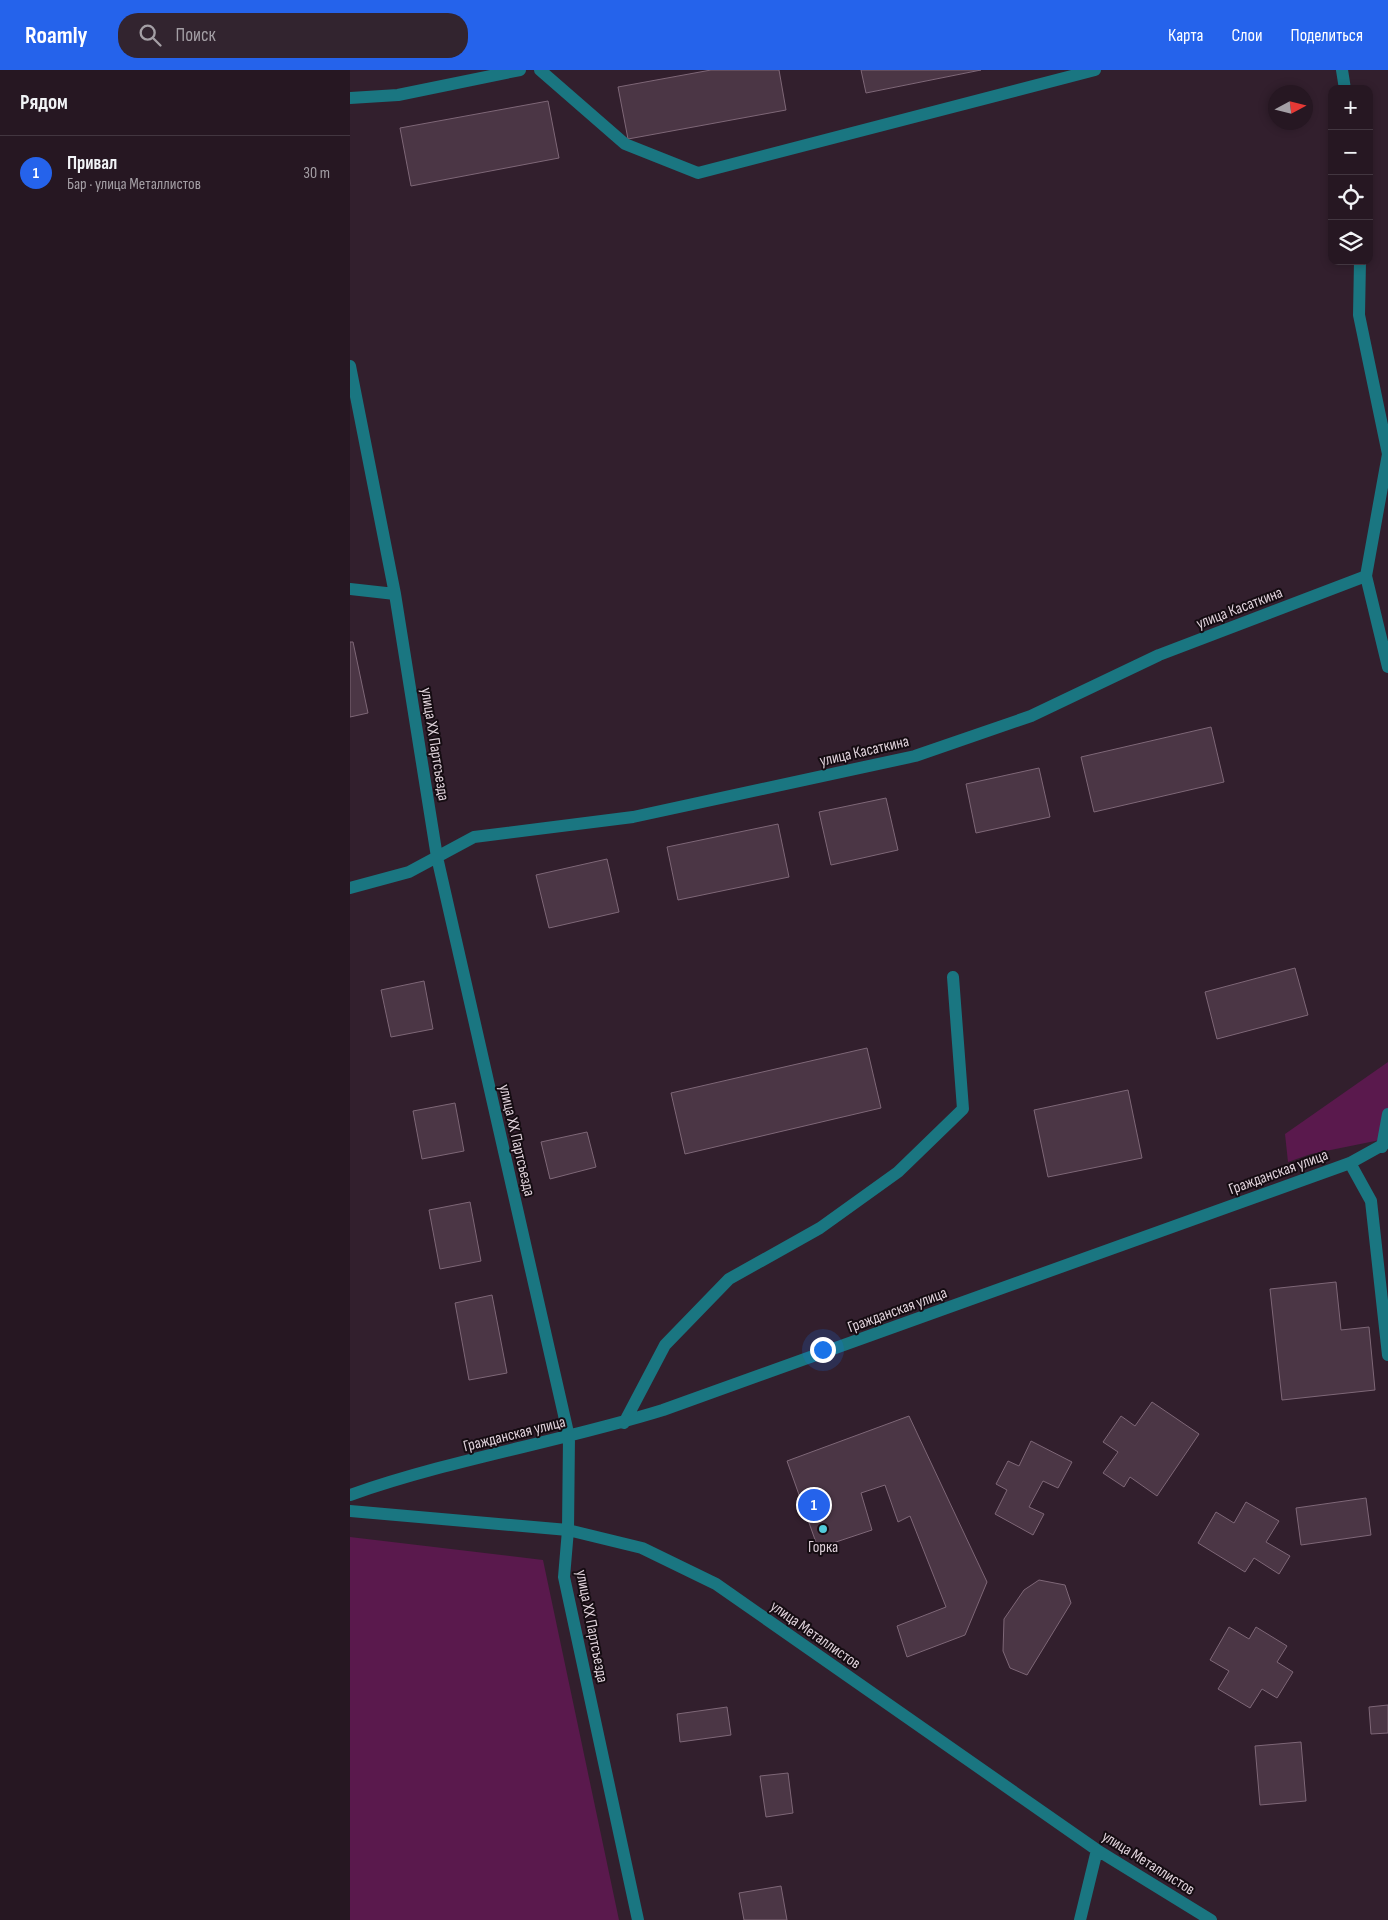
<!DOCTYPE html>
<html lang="ru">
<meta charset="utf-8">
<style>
body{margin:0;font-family:"Sofia Sans Condensed",sans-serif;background:#32242f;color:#f1f3f6}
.controls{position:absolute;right:15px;top:15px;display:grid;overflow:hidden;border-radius:10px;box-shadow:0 2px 8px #0003}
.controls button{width:45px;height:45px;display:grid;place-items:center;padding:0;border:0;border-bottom:1px solid #423640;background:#261722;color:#f1f3f6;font:25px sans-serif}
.compass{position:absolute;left:918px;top:15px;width:45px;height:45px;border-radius:50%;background:#261722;box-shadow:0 2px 8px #0003;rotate:83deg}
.you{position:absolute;left:472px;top:1279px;width:18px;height:18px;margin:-12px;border:4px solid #fff;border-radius:50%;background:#1a73e8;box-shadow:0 0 0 8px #1a73e833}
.badge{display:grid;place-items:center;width:32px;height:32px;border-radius:50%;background:#2563eb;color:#fff;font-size:16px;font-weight:700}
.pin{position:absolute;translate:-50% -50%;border:2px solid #fff;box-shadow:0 1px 5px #0006}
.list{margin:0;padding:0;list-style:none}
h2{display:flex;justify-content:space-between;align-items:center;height:65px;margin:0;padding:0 20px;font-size:21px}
h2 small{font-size:16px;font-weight:400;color:#a49fa5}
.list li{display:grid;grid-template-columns:32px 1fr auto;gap:15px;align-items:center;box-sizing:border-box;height:75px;padding:0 20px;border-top:1px solid #423640}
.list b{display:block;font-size:19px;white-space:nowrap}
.list p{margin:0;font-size:16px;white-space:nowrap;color:#a49fa5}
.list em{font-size:16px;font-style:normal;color:#a49fa5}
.icon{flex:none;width:28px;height:28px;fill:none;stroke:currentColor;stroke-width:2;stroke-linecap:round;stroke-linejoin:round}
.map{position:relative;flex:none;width:1038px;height:1850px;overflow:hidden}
header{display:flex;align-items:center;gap:30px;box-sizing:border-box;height:70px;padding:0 25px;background:#2563eb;color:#fff}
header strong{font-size:24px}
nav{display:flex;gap:28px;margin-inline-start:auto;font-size:18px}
.search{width:350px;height:45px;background:#32242f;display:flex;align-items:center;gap:12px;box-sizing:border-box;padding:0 18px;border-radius:20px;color:#a49fa5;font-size:19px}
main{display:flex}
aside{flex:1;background:#261722}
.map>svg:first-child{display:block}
.green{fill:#5a194d}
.building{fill:#4b3645;stroke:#7e6777}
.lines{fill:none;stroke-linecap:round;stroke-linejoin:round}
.minor{stroke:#1a7681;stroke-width:12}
.poi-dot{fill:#52cbda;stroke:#150c12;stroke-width:2}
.labels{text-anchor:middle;stroke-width:4;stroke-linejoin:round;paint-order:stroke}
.street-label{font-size:16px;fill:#dfd1da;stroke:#150c12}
.poi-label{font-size:16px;fill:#dfd1da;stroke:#150c12}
</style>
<header>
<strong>Roamly</strong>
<div class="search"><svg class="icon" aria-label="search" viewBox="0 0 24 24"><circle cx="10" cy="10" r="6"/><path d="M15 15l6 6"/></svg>Поиск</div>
<nav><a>Карта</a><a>Слои</a><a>Поделиться</a></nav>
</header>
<main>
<aside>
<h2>Рядом<small></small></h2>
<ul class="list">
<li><span class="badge">1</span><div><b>Привал</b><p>Бар · улица Металлистов</p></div><em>30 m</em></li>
</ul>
</aside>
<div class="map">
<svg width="1038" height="1850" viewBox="0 0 1038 1850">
<rect width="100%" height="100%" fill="#321f2d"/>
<!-- green -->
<path class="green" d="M1038,992v73l-8,5 -69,14 -23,8 -3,-28z
M0,1467l193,23 76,360h-269z"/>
<!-- building -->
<path class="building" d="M361,0h68l7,40 -158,29 -10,-52z
M511,0h120l-115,23z
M198,31l11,57 -148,28 -11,-58z
M0,572h3l15,71 -18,4z
M861,657l13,55 -130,30 -13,-55z
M689,698l11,49 -74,16 -10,-49z
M536,728l12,52 -67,15 -12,-53z
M428,754l11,53 -111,23 -11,-53z
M257,789l12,53 -70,16 -13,-53z
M945,898l13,47 -91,24 -12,-47z
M74,911l9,48 -42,8 -10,-47z
M517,978l14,60 -196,46 -14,-61z
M778,1020l14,68 -94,19 -14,-67z
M105,1033l9,48 -42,8 -9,-48z
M237,1062l9,35 -46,12 -9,-37z
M120,1132l11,59 -41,8 -11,-59z
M986,1212l5,48 28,-3 6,63 -93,10 -12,-111z
M142,1225l15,78 -38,7 -14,-77z
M802,1332l47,32 -42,62 -27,-19 -6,10 -21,-14 15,-21 -15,-10 18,-26 14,10z
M559,1346l78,166 -22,53 -58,22 -10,-31 49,-19 -36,-91 -12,6 -13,-37 -24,8 11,37 -54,18 -31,-87z
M681,1371l41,21 -14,26 -15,-7 -14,26 15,7 -11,21 -38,-21 12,-24 -11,-6 12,-23 11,5z
M1016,1428l5,37 -70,10 -5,-37z
M896,1432l33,19 -13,21 24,14 -11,18 -25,-16 -9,14 -47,-29 18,-31 18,11z
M689,1510l26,5 6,18 -44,72 -17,-7 -7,-17 1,-32 20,-29z
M879,1557l20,12 7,-12 31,19 -10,16 16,10 -16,26 -15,-9 -12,19 -32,-19 11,-18 -19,-11z
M1038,1635v28l-17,1 -2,-27z
M377,1637l4,28 -51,7 -3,-28z
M951,1672l5,59 -46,4 -5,-59z
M438,1703l5,40 -27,4 -6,-41z
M431,1816l6,34h-43l-5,-27z"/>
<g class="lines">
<!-- minor -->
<path class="minor" d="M190,0l85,74 73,29 397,-103
M992,0l3,19
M0,28l48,-3 122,-25
M1010,191l-1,54 29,139 -22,122 22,91
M0,296l45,228 42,263 132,580 -1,93 -4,47 74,343
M0,519l45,5
M0,818l59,-16 65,-35 159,-20 282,-61 116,-40 128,-61 207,-79
M1032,1077l6,-33
M1000,1093l21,38 17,154
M274,1353l41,-78 64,-66 91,-51 78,-56 65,-63 -10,-132
M0,1425c102,-36 210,-53 313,-85l687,-247 38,-21
M0,1441l218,19 74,18 74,36 381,266 114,70
M730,1850l17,-70"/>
</g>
<!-- markers -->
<circle class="poi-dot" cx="473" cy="1459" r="5"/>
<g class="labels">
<!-- street labels -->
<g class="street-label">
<text transform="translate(889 537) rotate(-21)" y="6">улица Касаткина</text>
<text transform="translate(86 674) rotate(81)" y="6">улица XX Партсъезда</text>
<text transform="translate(514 680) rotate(-13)" y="6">улица Касаткина</text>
<text transform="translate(168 1070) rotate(77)" y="6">улица XX Партсъезда</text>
<text transform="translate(928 1101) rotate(-20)" y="6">Гражданская улица</text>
<text transform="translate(547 1239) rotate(-20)" y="6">Гражданская улица</text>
<text transform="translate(164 1363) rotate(-14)" y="6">Гражданская улица</text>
<text transform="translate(243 1556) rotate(79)" y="6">улица XX Партсъезда</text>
<text transform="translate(466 1564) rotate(35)" y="6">улица Металлистов</text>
<text transform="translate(799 1792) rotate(32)" y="6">улица Металлистов</text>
</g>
<!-- poi labels -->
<g class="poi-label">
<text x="473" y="1482">Горка</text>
</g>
</g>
</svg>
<div class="controls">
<button>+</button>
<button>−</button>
<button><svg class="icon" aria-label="locate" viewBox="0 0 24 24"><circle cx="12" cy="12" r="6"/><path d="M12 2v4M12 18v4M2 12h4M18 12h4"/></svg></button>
<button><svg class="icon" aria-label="layers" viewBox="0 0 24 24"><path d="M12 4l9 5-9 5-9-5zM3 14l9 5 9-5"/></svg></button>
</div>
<svg class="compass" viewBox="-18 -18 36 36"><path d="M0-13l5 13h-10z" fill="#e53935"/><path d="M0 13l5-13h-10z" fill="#a49fa5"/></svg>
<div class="you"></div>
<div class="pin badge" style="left:464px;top:1435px">1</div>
</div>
</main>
